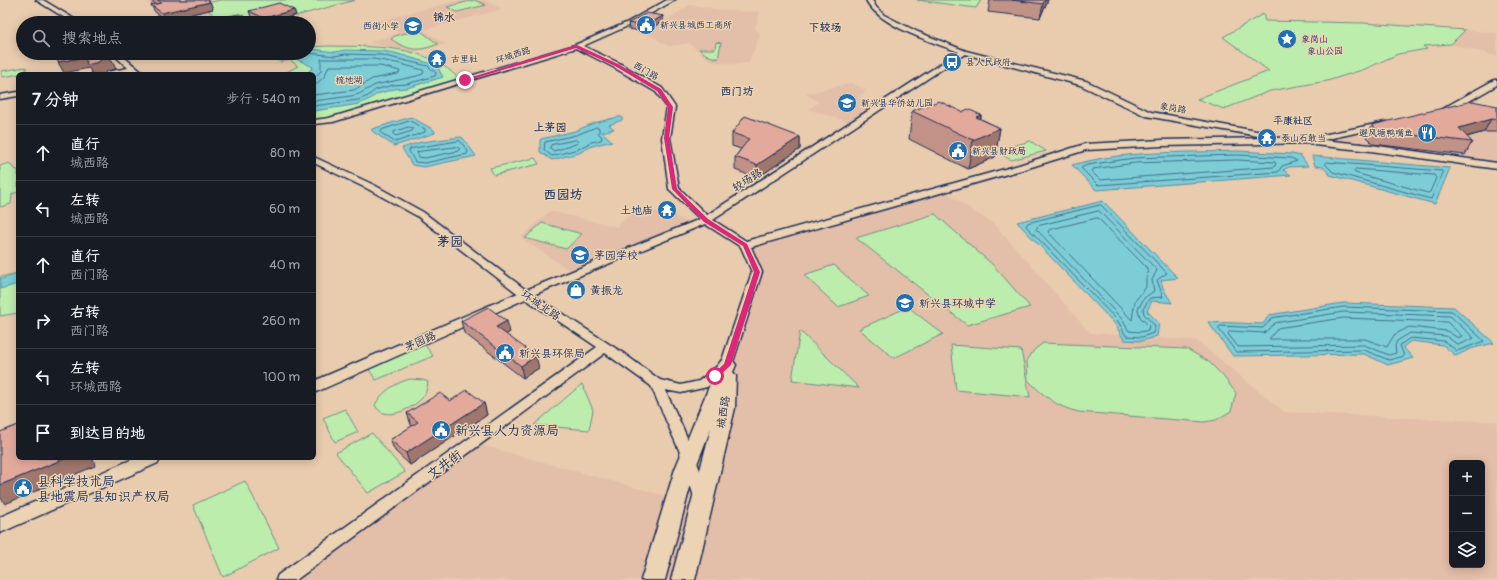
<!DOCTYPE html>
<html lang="zh">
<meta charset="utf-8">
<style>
body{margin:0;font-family:Pangolin,"LXGW WenKai TC",sans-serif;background:#242831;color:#f1f3f6}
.controls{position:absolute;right:12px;bottom:12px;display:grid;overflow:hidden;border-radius:6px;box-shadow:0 2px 10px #0003}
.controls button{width:36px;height:36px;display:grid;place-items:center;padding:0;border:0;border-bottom:1px solid #363941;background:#171b24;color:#f1f3f6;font:20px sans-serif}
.stop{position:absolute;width:12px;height:12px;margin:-9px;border:3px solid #db2777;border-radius:50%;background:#fff}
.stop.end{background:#db2777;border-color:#fff;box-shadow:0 1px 4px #0008}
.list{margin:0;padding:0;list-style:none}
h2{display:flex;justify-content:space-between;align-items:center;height:52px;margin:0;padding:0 16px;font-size:17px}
h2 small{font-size:13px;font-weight:400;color:#9ea1a6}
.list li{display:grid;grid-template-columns:26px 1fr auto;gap:12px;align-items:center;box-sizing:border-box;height:56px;padding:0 16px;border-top:1px solid #363941}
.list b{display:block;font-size:15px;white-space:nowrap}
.list p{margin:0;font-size:13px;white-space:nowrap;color:#9ea1a6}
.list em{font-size:13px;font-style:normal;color:#9ea1a6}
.icon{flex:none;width:22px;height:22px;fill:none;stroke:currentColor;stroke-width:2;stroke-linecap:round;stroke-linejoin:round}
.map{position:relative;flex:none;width:1497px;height:580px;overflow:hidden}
.search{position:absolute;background:#171b24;box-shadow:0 2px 10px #0003;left:16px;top:16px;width:300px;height:44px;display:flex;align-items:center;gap:10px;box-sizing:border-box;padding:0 14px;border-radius:22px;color:#9ea1a6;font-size:15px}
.panel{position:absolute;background:#171b24;box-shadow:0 2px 10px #0003;left:16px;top:72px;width:300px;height:388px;border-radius:6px}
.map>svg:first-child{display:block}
.built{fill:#e3bea8;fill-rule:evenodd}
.green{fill:#bdedac;stroke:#6c8e85}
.water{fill:#7dcdd6;stroke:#568ea6}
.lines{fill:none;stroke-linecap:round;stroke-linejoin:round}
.shore{stroke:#426e8e;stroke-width:1}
.minor-casing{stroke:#1b2f5e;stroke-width:3}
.tertiary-casing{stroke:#1b2f5e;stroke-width:3}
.secondary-casing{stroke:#1b2f5e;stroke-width:3}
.minor{fill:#ebd3b3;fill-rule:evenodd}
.tertiary{fill:#ebd3b3;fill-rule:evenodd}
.secondary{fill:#ebd3b3;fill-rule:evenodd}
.wall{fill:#c39286;stroke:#1b2f5e}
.shaded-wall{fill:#9f776d;stroke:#1b2f5e}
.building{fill:#e3aa9c;stroke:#1b2f5e}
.route{fill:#db2777}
.labels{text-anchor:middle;stroke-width:3;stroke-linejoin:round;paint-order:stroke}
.far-poi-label{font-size:9px;fill:#1b2f5e;stroke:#ebd3b3;text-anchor:start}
.far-park-label{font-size:9px;fill:#2b4266;stroke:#ebd3b3}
.far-street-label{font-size:9px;fill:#1b2f5e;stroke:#ebd3b3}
.far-neighbourhood-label{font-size:10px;font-weight:bold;fill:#1b2f5e;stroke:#ebd3b3}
.far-quarter-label{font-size:11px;font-weight:bold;fill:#1b2f5e;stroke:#ebd3b3}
.street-label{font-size:11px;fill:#1b2f5e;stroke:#ebd3b3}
.poi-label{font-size:11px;fill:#1b2f5e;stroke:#ebd3b3;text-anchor:start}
.quarter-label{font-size:13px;font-weight:bold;fill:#1b2f5e;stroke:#ebd3b3}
.near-poi-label{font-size:13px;fill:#1b2f5e;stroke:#ebd3b3;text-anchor:start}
.near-street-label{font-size:13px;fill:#1b2f5e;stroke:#ebd3b3}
</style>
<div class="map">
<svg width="1497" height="580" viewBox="0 0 1497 580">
<rect width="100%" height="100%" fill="#e9cbae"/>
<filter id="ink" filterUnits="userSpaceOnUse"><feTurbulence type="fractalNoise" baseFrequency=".025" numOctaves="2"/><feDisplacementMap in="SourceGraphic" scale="8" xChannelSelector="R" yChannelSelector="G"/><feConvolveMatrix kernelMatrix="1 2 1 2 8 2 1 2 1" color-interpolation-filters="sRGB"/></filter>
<g filter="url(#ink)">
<!-- built -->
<path class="built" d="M146,0h54l24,15 -37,8h-21z
M461,0h23l18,9 -79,21 22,14 -31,8 -28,-5 -16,-5 29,-9 -21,-12z
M690,5l38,6 32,1 -5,16 5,7 -12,28 -14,1 -23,-3 -22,-18 -21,3 -21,-13z
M1465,30l32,3v23l-46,-12z
M852,83l14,8 -9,7 22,6 -27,19 -44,-14 11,-7 -13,-8z
M1449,109l48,10v47l-184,-26z
M941,189l55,37 94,107 107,8 87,71 213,10v158h-1213l189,-137 229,63 25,-141 30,-93 -12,-27zM1452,463h30v102h-30z
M637,207l38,9 14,7 -117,49 -51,-34 29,-27 67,16z"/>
<!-- green -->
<path class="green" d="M220,0h135l-85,23h-44l-11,-6 -12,-13z
M474,0l12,5 -29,7 -10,-5z
M917,0h64l-5,8z
M1263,14l2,7 98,2 102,7 -14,14 -28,2 4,3 -29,5 -33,15 -38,12 -57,10 -46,18 -27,-10 72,-28 -46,-34z
M414,31l8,1 16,12c-20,8 -29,7 -47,-5l4,-3z
M716,42l5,1 -3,16 -11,-4 -8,-6h16z
M327,46c47,1 100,-3 134,35l-131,39 -16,2v-48h-31l15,-8 -8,-6 -10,2 -10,-7 4,-2h35v-6z
M26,67v6l-24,4v-6z
M1030,141l16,10 -35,9 -15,-9z
M535,158l4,6 -45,11 -4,-7z
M9,163l5,6 4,1v22l-6,2 -1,10 -11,3v-41z
M935,214l59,52 36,41 -63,18 -111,-87z
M542,223l40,11 -16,15 -41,-11z
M834,265l35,31 -31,11 -34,-32z
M18,273v40l-18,3v-39z
M908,307l35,27 -49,24 -35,-29z
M800,331l59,57 -67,-8z
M1043,343l144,6 22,13 14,14 13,17 -5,18 -15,9 -12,2 -125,-10c-23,-5 -35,-16 -51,-32l-1,-19 7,-11z
M424,344l9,12 -57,24 -8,-12z
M951,345l70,5 9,47 -74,-7z
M410,379l13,1 5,2c-1,5 -2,12 -5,15 -9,11 -39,27 -48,8 7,-13 20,-22 35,-26z
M582,384l11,26 -4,20 -55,-5z
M345,409l13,23 -23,10 -12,-24z
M372,433l33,39 -37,21 -32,-40z
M245,481l34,67 -56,29 -30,-72z"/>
<!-- water -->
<path class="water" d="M312,49l23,3 10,-2 37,1 13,2 34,10 9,5 5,9 -36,11 -13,1 -17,5 -7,5 -11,5 -45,7v-37h-8l7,-7 -23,-11 -1,-2 20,-1v-3z
M411,117l23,13 1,3 -41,13 -22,-15v-2z
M618,117h4v3l-13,5 5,4 -12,3 10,9 -20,5 -13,7 -27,7 -12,-8v-12l1,-1 34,-8 19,-8z
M461,137l2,1 13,18 -52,11 -12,-2 -10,-17 19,-6z
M1237,151l55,3 9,2 7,10 -19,1 -6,3 8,5 -195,15 -24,-25c53,-15 110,-12 165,-14z
M1312,156l138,12 -15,36 -105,-29 -7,-8 -8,-1z
M1103,201l75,77 -17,2 2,8 9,15 -20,-2 -5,10 12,12 -2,13 -15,5 -18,-1 -9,-16 -98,-102z
M18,274v10l-18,5v-10z
M1343,303l111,4 40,36 -24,6 -14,7 -13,-11 -32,-4 -8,6 10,11 -25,7 -24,-11 -131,2 -25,-34 55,2 6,-9z"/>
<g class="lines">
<!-- shore -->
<path class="shore" d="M308,53l27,3 10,-2 36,1 47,11 8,7 -1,3 -28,8 -14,1 -18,5 -7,6 -10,4 -44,6
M314,78l7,-7v-12h52l24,4 26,7 1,2 -1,2 -6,2 -42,9 -16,9 -8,2 -37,5
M314,86l10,-9 5,-11h51l20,5 -2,3 -26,5 -18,11 -40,5
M410,121l15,8v3l-30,10 -14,-9 1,-3z
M409,127l4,2 -1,2 -16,5 -3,-2 1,-2z
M597,127l2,1v6l3,3 -1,3 -10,2 -13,7 -26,7 -8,-6 1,-8 31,-7z
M576,140l2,2 -2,2 -22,7 -4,-3 1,-3z
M460,141l8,10 -1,3 -42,9 -10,-1 -6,-11 1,-2z
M457,147l3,2 -2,2 -33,7 -6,-1 -2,-5z
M1237,155l54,3 6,3 -15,5 -4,6 -180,13 -17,-17 6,-3 47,-7z
M1237,160l38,2 1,2 -2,3 -174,13 -9,-9 2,-2 42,-6z
M1326,162l116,9 1,2 -12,26 -98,-27 -7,-7z
M1356,169l78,6 2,3 -6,14 -2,1 -73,-20 -1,-2z
M1101,205l66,68 -10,7 6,17 -13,1 -7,11 1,5 11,12 -2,7 -11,4 -16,-1 -8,-15 -92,-95 2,-3z
M1099,211l58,59 -5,10 2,11 -10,7 -6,11 2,8 9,9 -1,4 -7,2 -12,-1 -8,-13 -85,-89 2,-3z
M1098,218l51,52 -3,9v8l-11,14 -3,19 -84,-88 1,-2z
M1344,307l108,4 32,30 -27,10 -13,-10 -34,-3 -10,7 4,11 -15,4 -25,-10 -128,2 -18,-24 2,-2 43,2 9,-10z
M1344,312l106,4 24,22 -16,7 -12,-9 -36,-3 -13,8 -2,5 1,7 -7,2 -25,-10 -126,2 -10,-13 2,-3 34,2 11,-10z
M1344,318l103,4 15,14 -4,2 -11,-7 -38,-4 -15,8 -7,12 -22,-8h-96l9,-11z"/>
<!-- minor casing -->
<g class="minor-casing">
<path id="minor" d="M36,0h7l38,23h-8z
M667,0h8l-45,25 -47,21 36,17 43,25 13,19 -5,31 9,50 28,27 252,-163c-27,-10 -80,-26 -93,-52h6l4,7 8,8 34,17 48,19 120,30 65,31 122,22 1,2 -3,2 42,-1 72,-15h3v4l-65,14 48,5 126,18v6l-126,-18 -57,-6 -4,-2 -148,3 -76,4 -61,19 -274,78 11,25 -31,96 -24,19 -26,6 -16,-3c16,34 34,69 42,106l-2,4 -5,2 -5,-2 -16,-50 -28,-64 -46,-33 -309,227h-20l2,-5 319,-228 -76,-51 -104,-80 -49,-27 -54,-26v-6l60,28 49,27 103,78 174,-71 -31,-30 -7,-51 5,-31 -11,-15 -43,-25 -37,-19 -243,74 -19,2v-4l15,-2 246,-73 51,-22zM965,54l115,31 66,31 123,22 -107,2 -77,4 -66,21 -273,76 -33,-21zM705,224l36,23 11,25 -31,91 -22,18 -18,4 -21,-5 -37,-27 -90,-58z
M112,53h7l25,21h-8l-3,-3 -12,3h-15l1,-2 21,-4z
M1494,80h3v5l-45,26 -8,1 -4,-2z
M18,92v4l-18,3v-4z"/>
</g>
<!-- tertiary casing -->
<g class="tertiary-casing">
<path id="tertiary" d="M525,290l5,1 2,3 -2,3 -216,96v-12z
M135,458h26l-3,5 -158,70v-16z"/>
</g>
<!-- secondary casing -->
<g class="secondary-casing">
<path id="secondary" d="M727,359l6,2 3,4 -3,7 3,4 -1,32 -40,172h-24l40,-152 -16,41 -30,111h-24l34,-111 43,-104 3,-4z"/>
</g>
<!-- minor -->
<use href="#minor" class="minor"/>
<!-- tertiary -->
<use href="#tertiary" class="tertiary"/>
<!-- secondary -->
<use href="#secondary" class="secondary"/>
</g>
<!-- wall -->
<path class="wall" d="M149,0h58l3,2 3,7 -48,11 -10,-8 -4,-7 5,-1z
M990,0h58l-8,18 -52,-6z
M294,10l2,5 -28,8h-3l-14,-6 -2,-6z
M663,16v5l-18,11 -16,-3 -1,-6z
M224,17l28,3 1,3h-26z
M1497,106v26h-13l-17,5 5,5 -7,13 -92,-11 -7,-7 6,-12z
M912,111l50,1 19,3v4l19,9 -5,29 -27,12 -59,-30z
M732,133l68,4v12l-43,29 -22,-8v-13l6,-8 -9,-3z
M461,321l49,11 -4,2 33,34 -16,10 -59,-45z
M450,401l34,2 3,12 -77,50 -15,-14 -5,-11 22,-14 -1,-1 -4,-12z"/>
<!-- shaded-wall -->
<path class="shaded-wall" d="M1045,0h3l-8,18 3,-14z
M210,2l3,7 -48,11 -3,-7z
M294,10l2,5 -28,8h-2l-2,-5z
M663,16v5l-18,11v-6z
M252,20l1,3h-12z
M85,57h25l6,12 -9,2 -2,3h-13l-3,-6 -25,5 -6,-11z
M981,115l-4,23 23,-10 -5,29 -27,12 5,-29 3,-23z
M1491,119l-7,13 -30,8 5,-12z
M800,137v12l-43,29v-13z
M507,321l3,11 -11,7 -3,-12z
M536,356l3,12 -16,10 -2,-12z
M484,403l3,12 -77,50 -4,-12z
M66,458h27l2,8 -90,38 -5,-7v-12z"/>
<!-- building -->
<path class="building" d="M158,0h49l3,2 -48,11 -11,-8 11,-2z
M1012,0h33l-2,4z
M279,3l15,7 -30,8 -15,-7z
M647,13l16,3 -18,10 -17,-3z
M239,14l13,6 -11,3h-5l-12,-6z
M55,53h50l5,4 -9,2 -2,3 -12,3 -2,-8 -27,5z
M939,101l23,11 6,-3 13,6 -5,2 24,11 -27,12 -61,-29z
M1472,101l25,5v14l-6,-1 -32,9 13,14 -93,-11 -7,-6z
M745,116l55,21 -43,28 -22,-8 14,-18 -17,-6z
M488,307l19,14 -11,6 40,29 -15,10 -60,-45z
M467,390l17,13 -78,50 -16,-13 28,-18 -11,-9 33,-20 10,8z
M18,425v33h48l-66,27v-53z"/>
</g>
<!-- route -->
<path class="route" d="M577,45l41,19 43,25 12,18 -4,31 8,51 31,30 39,25 13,28 -29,93 -14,13h-5l-1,-2 13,-12 30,-92 -11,-26 -39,-24 -32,-33 -8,-51 4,-31 -11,-16 -42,-25 -39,-18 -110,33 -4,-1z"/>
<!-- icons -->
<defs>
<g id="civic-disc" transform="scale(1)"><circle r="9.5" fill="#1f6fb2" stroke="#ebd3b3"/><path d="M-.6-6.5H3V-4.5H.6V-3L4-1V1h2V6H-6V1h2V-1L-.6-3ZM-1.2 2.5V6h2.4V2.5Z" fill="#fff"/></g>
<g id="school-disc" transform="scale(1)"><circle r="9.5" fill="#1f6fb2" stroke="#ebd3b3"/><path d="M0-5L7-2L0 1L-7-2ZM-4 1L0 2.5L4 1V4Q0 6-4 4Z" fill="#fff"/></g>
<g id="sight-disc" transform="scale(1)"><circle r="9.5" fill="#1f6fb2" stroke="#ebd3b3"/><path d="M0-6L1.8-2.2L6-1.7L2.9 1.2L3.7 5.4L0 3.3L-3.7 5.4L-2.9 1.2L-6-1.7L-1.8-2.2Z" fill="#fff"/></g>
<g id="temple-disc" transform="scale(1)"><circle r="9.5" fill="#1f6fb2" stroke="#ebd3b3"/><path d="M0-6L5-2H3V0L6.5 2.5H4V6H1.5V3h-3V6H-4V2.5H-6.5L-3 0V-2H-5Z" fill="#fff"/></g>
<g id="bus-disc" transform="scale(1)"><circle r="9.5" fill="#1f6fb2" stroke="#ebd3b3"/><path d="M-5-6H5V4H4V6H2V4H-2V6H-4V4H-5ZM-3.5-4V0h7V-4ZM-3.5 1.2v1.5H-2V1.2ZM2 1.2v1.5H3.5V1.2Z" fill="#fff"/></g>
<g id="restaurant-disc" transform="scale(1)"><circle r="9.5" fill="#1f6fb2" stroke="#ebd3b3"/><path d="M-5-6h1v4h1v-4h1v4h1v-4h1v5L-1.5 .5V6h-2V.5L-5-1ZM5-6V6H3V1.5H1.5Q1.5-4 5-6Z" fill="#fff"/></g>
<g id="shop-disc" transform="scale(1)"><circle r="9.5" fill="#1f6fb2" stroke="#ebd3b3"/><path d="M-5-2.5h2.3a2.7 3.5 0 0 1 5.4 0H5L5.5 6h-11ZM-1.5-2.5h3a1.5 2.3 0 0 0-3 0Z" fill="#fff"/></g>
</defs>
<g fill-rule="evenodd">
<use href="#civic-disc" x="646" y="25"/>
<use href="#school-disc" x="413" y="26"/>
<use href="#sight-disc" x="1287" y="39"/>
<use href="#temple-disc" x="437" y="59"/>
<use href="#bus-disc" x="952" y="62"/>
<use href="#school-disc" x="847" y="103"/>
<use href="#restaurant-disc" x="1427" y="133"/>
<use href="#temple-disc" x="1267" y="138"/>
<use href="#civic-disc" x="958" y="151"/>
<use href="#temple-disc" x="667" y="210"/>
<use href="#school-disc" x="580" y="255"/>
<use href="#shop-disc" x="576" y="290"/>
<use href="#school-disc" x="905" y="303"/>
<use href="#civic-disc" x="505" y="353"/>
<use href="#civic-disc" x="441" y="430"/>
<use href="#civic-disc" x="23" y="488"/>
</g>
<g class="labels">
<!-- far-poi labels -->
<g class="far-poi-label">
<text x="660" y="28">新兴县城西工商所</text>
<text x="399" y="29" text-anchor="end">西街小学</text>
<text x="1301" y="42">象岗山</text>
<text x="451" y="62">古里社</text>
<text x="966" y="65">县人民政府</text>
<text x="861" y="106">新兴县华侨幼儿园</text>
<text x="1413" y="136" text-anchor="end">避风塘鸭嘴鱼</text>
<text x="1281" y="141">泰山石敢当</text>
<text x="972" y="154">新兴县财政局</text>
</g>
<!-- far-park labels -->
<g class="far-park-label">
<text x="1325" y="54">象山公园</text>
<text x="349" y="83">梳地湖</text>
</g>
<!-- far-street labels -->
<g class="far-street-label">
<text transform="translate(513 55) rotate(-17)" y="3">环城西路</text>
<text transform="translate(646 71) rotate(30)" y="3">西门路</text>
<text transform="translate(1173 108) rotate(9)" y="3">象岗路</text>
</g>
<!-- far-neighbourhood labels -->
<g class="far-neighbourhood-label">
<text x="1293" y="124">平康社区</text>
</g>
<!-- far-quarter labels -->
<g class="far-quarter-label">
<text x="444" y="21">锦水</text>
<text x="825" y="31">下较场</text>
<text x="737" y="95">西门坊</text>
<text x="550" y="131">上茅园</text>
</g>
<!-- street labels -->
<g class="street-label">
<text transform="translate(747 180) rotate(-33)" y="4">较场路</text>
<text transform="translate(541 305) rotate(34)" y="4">环城北路</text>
<text transform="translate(420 341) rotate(-24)" y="4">茅园路</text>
<text transform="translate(723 412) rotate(-81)" y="4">城西路</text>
</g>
<!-- poi labels -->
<g class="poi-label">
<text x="653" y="214" text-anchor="end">土地庙</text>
<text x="594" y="259">茅园学校</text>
<text x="590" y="294">黄振龙</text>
<text x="919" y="307">新兴县环城中学</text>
<text x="519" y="357">新兴县环保局</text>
</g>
<!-- quarter labels -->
<g class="quarter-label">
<text x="563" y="199">西园坊</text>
<text x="450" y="246">茅园</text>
</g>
<!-- near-poi labels -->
<g class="near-poi-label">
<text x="455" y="435">新兴县人力资源局</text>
<text x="37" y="486">县科学技术局<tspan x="37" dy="15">县地震局 县知识产权局</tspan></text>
</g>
<!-- near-street labels -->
<g class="near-street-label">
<text transform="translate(444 464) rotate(-36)" y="5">文井街</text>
</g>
</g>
</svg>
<div class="controls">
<button>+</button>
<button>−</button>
<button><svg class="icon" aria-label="layers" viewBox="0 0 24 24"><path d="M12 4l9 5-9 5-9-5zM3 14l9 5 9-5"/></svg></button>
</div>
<div class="stop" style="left:715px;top:376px"></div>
<div class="stop end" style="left:465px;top:80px"></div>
<div class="search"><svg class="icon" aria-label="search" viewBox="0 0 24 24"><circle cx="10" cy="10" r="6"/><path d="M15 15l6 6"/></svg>搜索地点</div>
<section class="panel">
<h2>7 分钟<small>步行 · 540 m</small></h2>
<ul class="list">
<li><svg class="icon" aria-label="ahead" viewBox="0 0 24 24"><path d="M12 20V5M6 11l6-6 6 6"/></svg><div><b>直行</b><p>城西路</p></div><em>80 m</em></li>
<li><svg class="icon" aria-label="left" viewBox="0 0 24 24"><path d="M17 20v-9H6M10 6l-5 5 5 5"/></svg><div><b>左转</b><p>城西路</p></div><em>60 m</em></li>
<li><svg class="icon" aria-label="ahead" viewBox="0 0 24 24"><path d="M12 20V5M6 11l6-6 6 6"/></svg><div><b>直行</b><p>西门路</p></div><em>40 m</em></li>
<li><svg class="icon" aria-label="right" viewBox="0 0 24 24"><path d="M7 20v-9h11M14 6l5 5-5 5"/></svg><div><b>右转</b><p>西门路</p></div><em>260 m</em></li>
<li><svg class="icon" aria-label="left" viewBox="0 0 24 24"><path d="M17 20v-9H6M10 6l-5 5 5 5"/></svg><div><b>左转</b><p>环城西路</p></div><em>100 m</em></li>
<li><svg class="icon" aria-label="arrive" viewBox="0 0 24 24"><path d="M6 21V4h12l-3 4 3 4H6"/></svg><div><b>到达目的地</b></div></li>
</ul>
</section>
</div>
